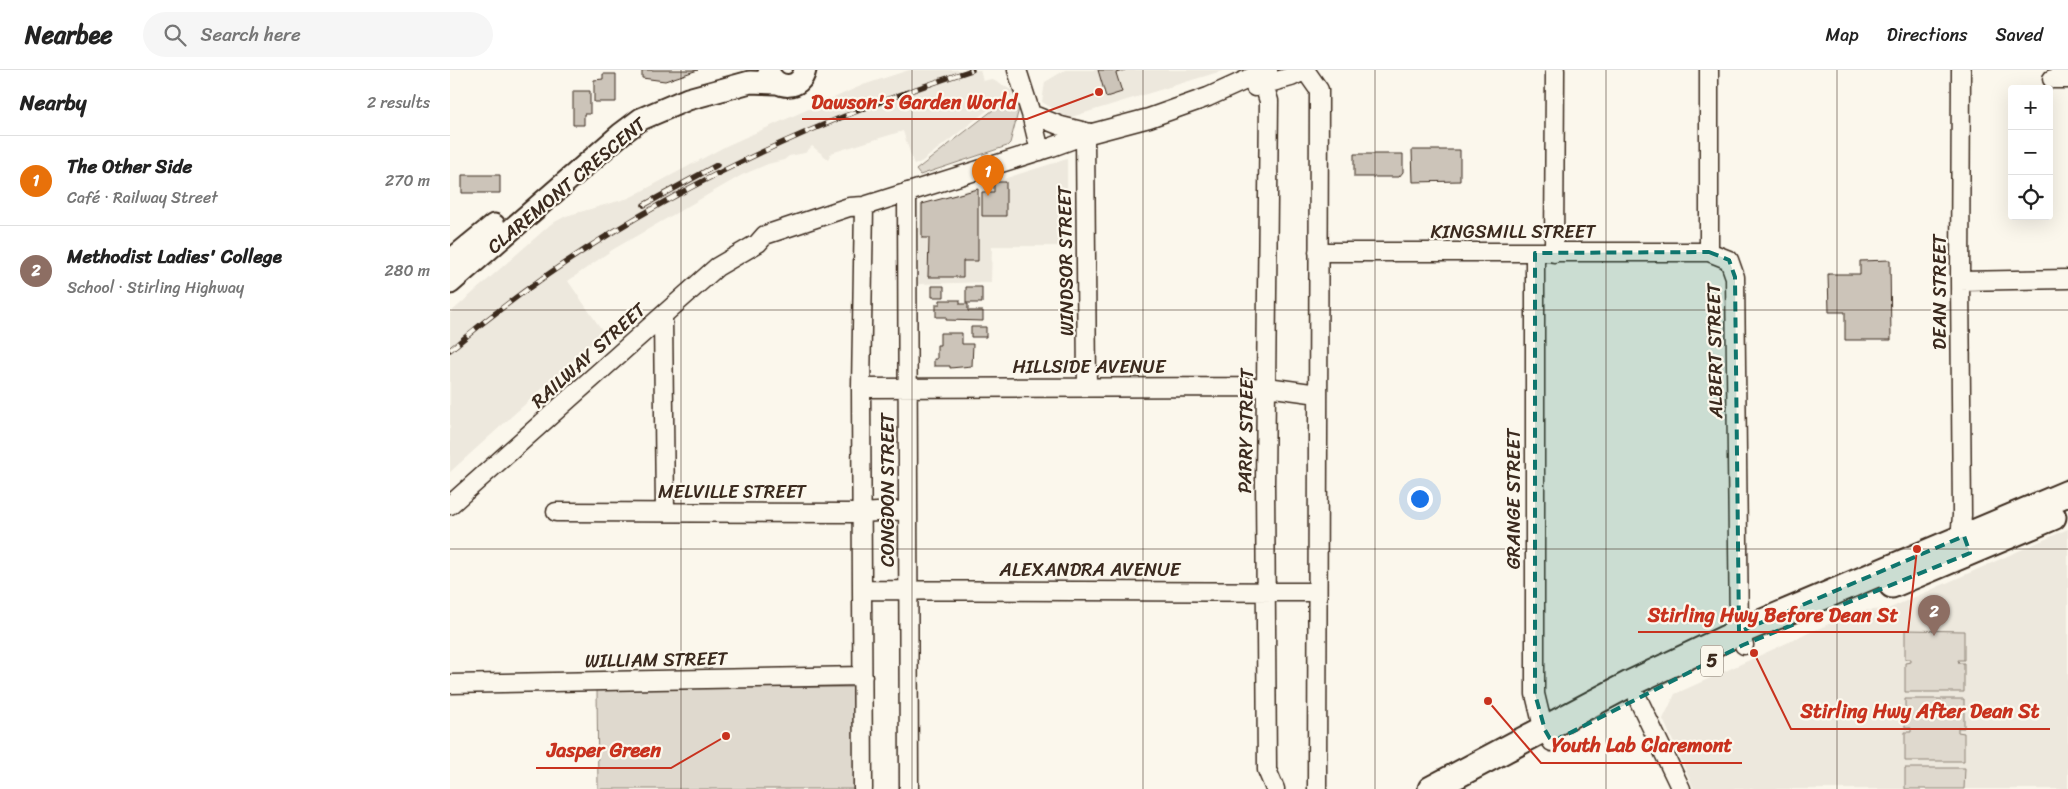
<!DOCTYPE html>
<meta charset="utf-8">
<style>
body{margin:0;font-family:Sriracha,sans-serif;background:#f6f6f6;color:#222}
.controls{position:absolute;right:15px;top:15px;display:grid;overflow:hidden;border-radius:5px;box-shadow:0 5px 20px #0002}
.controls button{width:45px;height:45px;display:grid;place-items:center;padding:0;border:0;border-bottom:1px solid #e0e0e0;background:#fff;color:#222;font:25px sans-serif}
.you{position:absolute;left:969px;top:428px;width:18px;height:18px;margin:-12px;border:4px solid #fff;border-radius:50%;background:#1a73e8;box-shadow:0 0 0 8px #1a73e833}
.badge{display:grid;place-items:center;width:32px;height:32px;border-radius:50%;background:#ea580c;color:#fff;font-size:16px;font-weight:700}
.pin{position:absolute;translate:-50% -41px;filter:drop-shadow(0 1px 2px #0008)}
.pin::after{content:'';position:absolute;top:26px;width:18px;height:15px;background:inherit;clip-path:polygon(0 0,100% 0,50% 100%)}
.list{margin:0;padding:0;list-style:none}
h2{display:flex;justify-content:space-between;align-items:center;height:65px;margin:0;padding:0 20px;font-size:21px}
h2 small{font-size:16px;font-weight:400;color:#767676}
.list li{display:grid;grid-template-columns:32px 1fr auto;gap:15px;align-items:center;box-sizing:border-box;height:90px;padding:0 20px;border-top:1px solid #e0e0e0}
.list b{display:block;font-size:19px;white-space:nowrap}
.list p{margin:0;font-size:16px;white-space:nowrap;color:#767676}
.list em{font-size:16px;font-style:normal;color:#767676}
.icon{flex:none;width:28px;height:28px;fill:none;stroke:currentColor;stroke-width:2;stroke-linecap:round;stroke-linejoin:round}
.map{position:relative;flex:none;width:1618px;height:719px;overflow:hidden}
header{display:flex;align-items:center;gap:30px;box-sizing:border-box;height:70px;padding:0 25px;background:#fff;border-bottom:1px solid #e0e0e0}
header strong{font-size:24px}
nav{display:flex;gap:28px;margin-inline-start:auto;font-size:18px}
.search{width:350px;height:45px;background:#f6f6f6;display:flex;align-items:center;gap:12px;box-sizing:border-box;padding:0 18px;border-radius:28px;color:#767676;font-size:19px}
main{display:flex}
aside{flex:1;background:#fff}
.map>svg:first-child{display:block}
.built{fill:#ede8dd}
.green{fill:#dfd9ce;stroke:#8d8276}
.building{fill:#ccc4b9;stroke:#3b2a1e}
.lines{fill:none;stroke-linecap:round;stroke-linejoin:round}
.minor-casing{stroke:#3b2a1e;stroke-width:21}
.major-casing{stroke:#3b2a1e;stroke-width:25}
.highway-casing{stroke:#3b2a1e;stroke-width:29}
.minor{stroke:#fbf7ec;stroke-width:18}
.major{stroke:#fbf7ec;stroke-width:21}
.highway{stroke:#fbf7ec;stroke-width:25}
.rail-casing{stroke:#3b2a1e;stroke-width:5.5}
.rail{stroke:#fbf7ec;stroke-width:4;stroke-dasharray:11;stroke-linecap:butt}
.marked{fill:#0f766e;fill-opacity:0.2;stroke:#0f766e;stroke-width:4;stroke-dasharray:10 6;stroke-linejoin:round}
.grid{fill:none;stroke:#3b2a1e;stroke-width:1;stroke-opacity:0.55}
.labels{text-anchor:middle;stroke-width:4.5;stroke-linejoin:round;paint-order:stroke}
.shield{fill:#fbf7ec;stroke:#75685c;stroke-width:1}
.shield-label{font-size:18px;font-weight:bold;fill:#3b2a1e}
.street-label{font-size:19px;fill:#3b2a1e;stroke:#fbf7ec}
.leader{fill:none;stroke:#c8321e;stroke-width:2}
.callout-dot{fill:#c8321e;stroke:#fbf7ec;stroke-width:2}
.callout-label{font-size:20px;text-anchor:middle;font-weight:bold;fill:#c8321e;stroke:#fbf7ec;stroke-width:4.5;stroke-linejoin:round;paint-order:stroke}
</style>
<header>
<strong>Nearbee</strong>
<div class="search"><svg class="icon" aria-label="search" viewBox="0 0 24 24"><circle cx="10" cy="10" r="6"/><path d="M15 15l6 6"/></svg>Search here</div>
<nav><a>Map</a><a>Directions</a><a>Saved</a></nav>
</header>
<main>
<aside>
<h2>Nearby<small>2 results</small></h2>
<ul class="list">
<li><span class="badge" style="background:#e8710a">1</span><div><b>The Other Side</b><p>Café · Railway Street</p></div><em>270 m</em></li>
<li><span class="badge" style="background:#8d6e63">2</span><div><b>Methodist Ladies' College</b><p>School · Stirling Highway</p></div><em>280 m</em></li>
</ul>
</aside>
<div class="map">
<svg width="1618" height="719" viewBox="0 0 1618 719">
<rect width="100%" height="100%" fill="#fbf7ec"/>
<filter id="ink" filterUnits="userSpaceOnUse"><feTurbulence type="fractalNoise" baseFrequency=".02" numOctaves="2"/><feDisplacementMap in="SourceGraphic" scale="10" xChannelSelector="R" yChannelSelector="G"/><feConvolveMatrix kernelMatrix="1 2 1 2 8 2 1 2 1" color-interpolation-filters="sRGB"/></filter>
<g filter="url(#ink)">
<!-- built -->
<path class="built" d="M459,0h71l3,11 8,-2 24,13 -2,4 -11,3 -81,63 -7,3 -11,-34 -72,22 -3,6 -16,-13 -7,7 -16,3 -5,4 -16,4 -26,11 -130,75 -44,31 36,52 -154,139v-159l101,-89 15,-8 63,-18 97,-52 85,-38 52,-23z
M615,0h160l-157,48 -26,-16 3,-20z
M617,89v87h-75l-1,36 -73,2 2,-79z
M1618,459v260h-374l-31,-70 12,-25 182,-83 31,-2z"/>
<!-- green -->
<path class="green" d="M568,28l2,7 -10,38 -3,3 -87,29 -4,-5 86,-67z
M1455,560l59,1v29h-6l1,3h5v29h-59v-29l6,-1v-3h-6z
M404,617l1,102h-257l-1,-101z
M1455,629h59v29h-6v4l6,1v28h-59v-29h6v-4h-6z
M1455,698h60l-1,21h-59z"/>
<!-- building -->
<path class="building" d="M192,0h56l-33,11 -23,-3z
M648,0h27l-9,3 6,19 -16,5z
M153,4h13v28h-22v-22l9,-1z
M123,21h17v23h-6v11h-11z
M962,80h48v31l-47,1z
M904,84h49v18l-4,5h-45z
M12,105h38v18h-38z
M544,112h12v34h-24v-24h12z
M528,119v72h-15v16h-35l1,-39h-7v-34z
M1440,190l1,80h-46v-28h-16l-1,-38h32v-13z
M482,216h12v11h-12z
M516,217h16v16h-16z
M490,230h20v4h8v7h15v10l-37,-1v-3h-10v-13h4z
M521,257h15v10h-15z
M490,263h22v11h11l-1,22 -22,2v-2h-16v-7h3v-14h3z"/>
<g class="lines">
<!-- minor casing -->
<g class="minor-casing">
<path id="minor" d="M567,0l14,44 9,37
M855,0l14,20 -2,699
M1259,0v182l20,8 6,17 4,355 5,13
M1511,0l-1,211 2,234 -1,12 7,21
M814,2v13l5,16 -4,383 2,286 8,19
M1602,9h16
M805,17l36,-10 15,-7
M581,44l30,12 29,7
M635,65l2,252
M457,122l2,597
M868,182h391
M1085,183v441l7,29 10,19
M1104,183l1,-183
M1510,211l108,-2
M213,246l2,196
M411,318l406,-1 51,7
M0,435l267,-238 41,-24 7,-8 84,-28 15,-1 188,-59 33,-12 64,-17 59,-21 60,-27
M106,442l306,1 46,-3
M412,520l455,2
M0,614l413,-8
M1188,629l43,90
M413,719l-2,-401 3,-182"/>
</g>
<!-- major casing -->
<g class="major-casing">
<path id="major" d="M319,3c8,17 32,17 36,-3
M0,191l44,-36
M0,213l171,-149 20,-15 47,-20 62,-17 26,1"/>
</g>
<!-- highway casing -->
<g class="highway-casing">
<path id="highway" d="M1442,515l161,-68
M981,719l200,-106 108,-51 329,-139"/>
</g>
<!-- minor -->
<use href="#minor" class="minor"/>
<!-- major -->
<use href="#major" class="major"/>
<!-- highway -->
<use href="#highway" class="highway"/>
<!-- rail casing -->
<g class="rail-casing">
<path id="rail" d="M194,135l73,-40
M0,280c152,-130 333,-219 522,-280"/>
</g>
<!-- rail -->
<use href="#rail" class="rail"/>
</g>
</g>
<!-- marked area -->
<path class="marked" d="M1259,182l20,8 6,17 4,355 225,-96 6,17 -227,92 -191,97 -7,-12 -10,-36v-441z"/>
<!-- grid -->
<path class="grid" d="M231,0v719M462,0v719M693,0v719M925,0v719M1156,0v719M1387,0v719M0,240h1618M0,479h1618"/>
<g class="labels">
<!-- shield labels -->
<rect class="shield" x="1251" y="575.5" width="22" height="31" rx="4"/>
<g class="shield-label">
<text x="1262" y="597">5</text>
</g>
<!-- street labels -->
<g class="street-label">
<text transform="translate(116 115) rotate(-40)" y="7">CLAREMONT CRESCENT</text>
<text x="1063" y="168">KINGSMILL STREET</text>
<text transform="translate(615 191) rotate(-91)" y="7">WINDSOR STREET</text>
<text transform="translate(1489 222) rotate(-90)" y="7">DEAN STREET</text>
<text transform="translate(1264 281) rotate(-91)" y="7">ALBERT STREET</text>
<text transform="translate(138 285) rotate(-42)" y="7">RAILWAY STREET</text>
<text x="639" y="303">HILLSIDE AVENUE</text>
<text transform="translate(795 361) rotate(-89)" y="7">PARRY STREET</text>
<text transform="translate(437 420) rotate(-90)" y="7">CONGDON STREET</text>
<text x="282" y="428">MELVILLE STREET</text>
<text transform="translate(1063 429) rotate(-90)" y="7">GRANGE STREET</text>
<text x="640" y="506">ALEXANDRA AVENUE</text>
<text transform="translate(206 589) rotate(-1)" y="7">WILLIAM STREET</text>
</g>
</g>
<!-- callouts -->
<path class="leader" d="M649 22L577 49H352M1467 479L1458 562H1188M1304 583L1341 659H1600M1038 631L1091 693H1292M276 666L221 698H86"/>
<g class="callout-dot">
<circle cx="649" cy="22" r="5"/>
<circle cx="1467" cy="479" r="5"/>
<circle cx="1304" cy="583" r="5"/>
<circle cx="1038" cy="631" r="5"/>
<circle cx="276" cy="666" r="5"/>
</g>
<g class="callout-label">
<text x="464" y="39">Dawson's Garden World</text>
<text x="1323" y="552">Stirling Hwy Before Dean St</text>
<text x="1470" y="648">Stirling Hwy After Dean St</text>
<text x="1192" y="682">Youth Lab Claremont</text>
<text x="154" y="687">Jasper Green</text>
</g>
</svg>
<div class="controls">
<button>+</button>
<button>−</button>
<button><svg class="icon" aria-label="locate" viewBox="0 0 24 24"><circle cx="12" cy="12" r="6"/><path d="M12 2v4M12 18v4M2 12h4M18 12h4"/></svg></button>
</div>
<div class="you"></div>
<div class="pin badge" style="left:538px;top:126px;background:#e8710a">1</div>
<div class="pin badge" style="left:1484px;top:566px;background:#8d6e63">2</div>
</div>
</main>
